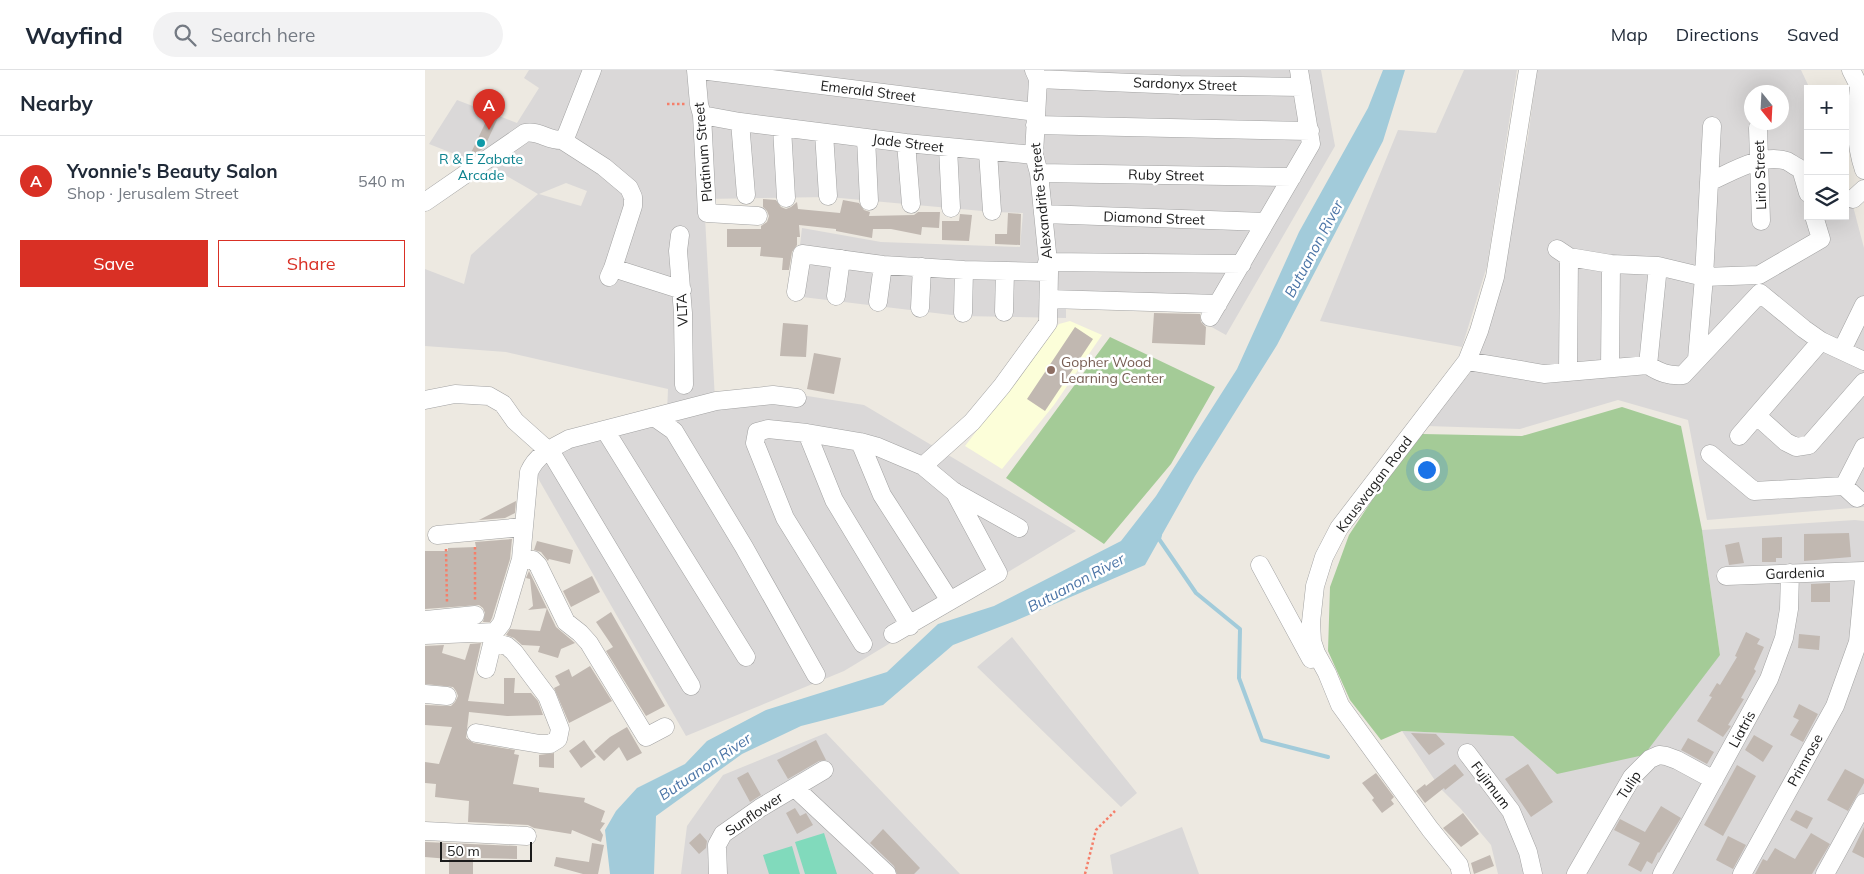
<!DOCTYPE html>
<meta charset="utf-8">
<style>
body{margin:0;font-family:Mulish,sans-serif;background:#f2f2f3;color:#1f2937}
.controls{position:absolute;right:15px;top:15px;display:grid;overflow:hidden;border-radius:0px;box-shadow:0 5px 20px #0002}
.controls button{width:45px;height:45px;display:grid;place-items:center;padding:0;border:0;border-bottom:1px solid #e0e1e3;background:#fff;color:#1f2937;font:25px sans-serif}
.compass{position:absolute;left:1319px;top:15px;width:45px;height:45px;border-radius:50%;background:#fff;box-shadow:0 5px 20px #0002;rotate:162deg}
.scale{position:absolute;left:15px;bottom:12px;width:92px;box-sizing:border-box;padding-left:5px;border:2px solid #1b1b1b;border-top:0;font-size:14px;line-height:18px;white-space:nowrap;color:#1b1b1b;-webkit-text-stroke:4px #fff;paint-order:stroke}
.you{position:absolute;left:1001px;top:399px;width:18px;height:18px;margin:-12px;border:4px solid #fff;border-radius:50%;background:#1a73e8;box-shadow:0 0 0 8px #1a73e833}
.badge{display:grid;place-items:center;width:32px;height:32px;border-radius:50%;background:#d93025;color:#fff;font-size:16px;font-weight:700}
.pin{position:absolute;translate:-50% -41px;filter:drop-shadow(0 1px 2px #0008)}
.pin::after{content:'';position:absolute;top:26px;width:18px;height:15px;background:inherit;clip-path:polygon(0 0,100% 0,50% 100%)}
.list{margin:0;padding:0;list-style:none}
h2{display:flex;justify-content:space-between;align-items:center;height:65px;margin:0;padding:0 20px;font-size:21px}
h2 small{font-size:16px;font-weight:400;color:#747a83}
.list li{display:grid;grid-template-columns:32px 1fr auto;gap:15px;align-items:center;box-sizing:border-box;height:90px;padding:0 20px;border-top:1px solid #e0e1e3}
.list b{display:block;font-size:19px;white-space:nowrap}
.list p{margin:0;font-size:16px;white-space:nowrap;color:#747a83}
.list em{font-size:16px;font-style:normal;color:#747a83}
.actions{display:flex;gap:10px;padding:15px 20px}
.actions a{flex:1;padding:11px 0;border:1px solid #d93025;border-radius:0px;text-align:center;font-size:18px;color:#d93025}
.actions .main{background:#d93025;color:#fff}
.icon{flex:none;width:28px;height:28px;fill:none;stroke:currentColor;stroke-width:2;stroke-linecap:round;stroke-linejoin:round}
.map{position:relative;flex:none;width:1439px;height:804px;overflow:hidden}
header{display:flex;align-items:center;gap:30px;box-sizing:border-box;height:70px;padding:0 25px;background:#fff;border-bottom:1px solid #e0e1e3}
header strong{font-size:24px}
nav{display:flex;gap:28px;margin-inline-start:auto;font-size:18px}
.search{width:350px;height:45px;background:#f2f2f3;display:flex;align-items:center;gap:12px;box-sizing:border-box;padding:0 18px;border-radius:28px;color:#747a83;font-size:19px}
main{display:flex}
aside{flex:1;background:#fff}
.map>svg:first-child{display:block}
.residential{fill:#dad8d8;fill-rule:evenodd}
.education{fill:#fcfed9}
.forest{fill:#a4cb97}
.pitch{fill:#81dabc}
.water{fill:#a2cbda}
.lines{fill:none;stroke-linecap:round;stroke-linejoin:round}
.stream{stroke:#a2cbda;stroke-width:4}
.building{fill:#c1b8b1}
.minor-casing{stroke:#a2a2a2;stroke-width:19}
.path{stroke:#f57f6a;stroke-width:2.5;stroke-dasharray:2.5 2.5;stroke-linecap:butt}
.minor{stroke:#fff;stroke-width:18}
.culture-dot{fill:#0f9aa8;stroke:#fff;stroke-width:2}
.education-dot{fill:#8d6e63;stroke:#fff;stroke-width:2}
.labels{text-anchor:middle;stroke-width:5;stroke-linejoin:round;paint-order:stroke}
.street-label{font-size:14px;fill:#1b1b1b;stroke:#fff}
.culture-label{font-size:14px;fill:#0d838f;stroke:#fff}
.education-label{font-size:14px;fill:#785e54;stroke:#fff;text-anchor:start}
.water-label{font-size:15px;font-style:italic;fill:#4c75a7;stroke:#fff}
</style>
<header>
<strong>Wayfind</strong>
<div class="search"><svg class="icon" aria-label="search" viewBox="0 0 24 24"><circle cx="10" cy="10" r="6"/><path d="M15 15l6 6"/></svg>Search here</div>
<nav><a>Map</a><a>Directions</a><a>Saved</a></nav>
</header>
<main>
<aside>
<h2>Nearby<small></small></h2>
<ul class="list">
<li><span class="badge">A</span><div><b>Yvonnie's Beauty Salon</b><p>Shop · Jerusalem Street</p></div><em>540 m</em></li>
</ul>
<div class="actions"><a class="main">Save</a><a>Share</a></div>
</aside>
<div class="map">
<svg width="1439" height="804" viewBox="0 0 1439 804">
<rect width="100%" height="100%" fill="#ede9e1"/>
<!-- residential -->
<path class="residential" d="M104,0h792l14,76 -109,189 -18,-10v-15l-142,-2v10l-106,-2 -166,-20 8,-68 79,14 139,5 3,-34 -30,-1 -164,-15 -125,2 11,201 61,-9 88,14 212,126 -232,140 -158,65 -151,-263 5,-14 127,-46 1,-24 -162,-37 -81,-6v-77l39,15 7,-29 67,-61 -40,-23 -69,-27 28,-44 60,23 22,-35 -15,-10zM141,113l21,8 -6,15 -42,-12z
M1039,0h53l-30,196 -25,81 -142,-26 78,-191 38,3z
M1112,0h264l9,19h-2v127h37v-40l19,72v259l-157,13 -19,-100 -70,-20 -98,29 -93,-3 43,-53 26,-70 32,-166zM1326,22h30v30h-30z
M1430,450l9,1v353h-366l-7,-29 -31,-37 -20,-20 -38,-57 111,5 44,38 163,-119 -18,-125z
M587,567l125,156 -16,14 -144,-140z
M401,663l134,141h-279l6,-48 36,-51z
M757,757l17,47h-86l-3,-19z"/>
<!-- education -->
<path class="education" d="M645,251l32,14 -48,70 -52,64 -37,-23 94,-122z"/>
<!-- forest -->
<path class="forest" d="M685,267l105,50 -44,77 -67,80 -98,-66z
M1197,337l59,19 21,104 18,125 -76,100 -87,19 -44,-38 -111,-5 -21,9 -31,-40 -22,-49 2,-64 19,-52 35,-53 38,-48 100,2z"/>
<!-- pitch -->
<path class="pitch" d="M399,763l13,41h-32l-10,-32z
M367,776l8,28h-31l-6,-19z"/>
<!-- water -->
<path class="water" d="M958,0h22l-22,71 -106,204 -82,131 -50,89 -130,56 -62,24 -70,60 -82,21 -59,28 -86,62 -2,58h-44l-5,-44 11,-19 21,-23 48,-24 22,-23 59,-31 121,-38 51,-48 56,-18 127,-65 35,-45 81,-127 62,-137 69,-124z"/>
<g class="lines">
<!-- stream -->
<path class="stream" d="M735,465l-1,4 37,54 44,36 -1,49 23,62 66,17"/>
</g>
<!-- building -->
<path class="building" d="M70,33l8,4 -19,41 -16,11z
M338,129l13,1 5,7 5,2 5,-2 6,-5 1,7 42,4 3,-13 16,3 5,7 6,2 -1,4 45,-1 4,-3h22l-1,16 -17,-1 -1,8 -30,-6h-18l-1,9 -36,-7v-2l-37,-4 1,12h-3v8l-5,7 -3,18h-7l1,-12 -23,-2 1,-9h-34v-18h34v-3l6,-4 2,-6 -2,-5 -4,-4z
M583,143l13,1 -1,31 -25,-1v-10h12z
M535,144l12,1 -3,26 -27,-1v-19h17z
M729,243l46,1 1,8 5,5 -1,18 -53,-2z
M358,253l25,2 -2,32 -26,-1z
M650,257l18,12 -48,72 -18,-12z
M389,283l27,5 -7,36 -27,-5z
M91,431l-1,12 -10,5 -26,2z
M1424,463l2,24 -47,4v-27z
M1357,467v21h-6v4h-14v-24z
M87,469l-2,20 -18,59 -2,4h-7l2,-9 -2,-5 -4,-3 -54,4v-58h23v-3l28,-1 -1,-5z
M112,471l36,9 -3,14 -21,-5 -1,2 -7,-9 -7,-2z
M1314,472l5,21 -15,2 -4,-20z
M104,501l27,56 19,16 -14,6 -3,9 -20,-6 2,-6 -18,-1 -8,-7 -8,-3 4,-6 30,2 7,-23 -19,2 5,-4 -3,-27 -4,-1z
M167,506l8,16 -29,15 -8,-16z
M1405,513v19h-19v-18z
M186,542l54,94 -19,10 -40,-65 7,-4 -17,-25z
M1321,562l14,7 -3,5 7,3 -10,22 2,2 -15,27 3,1 -16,26 3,1 -8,11 -26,-16 15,-24 -3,-1 8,-13 3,2 17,-28 -2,-1z
M1374,564l21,2 -1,14 -21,-2z
M56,573l-13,58 36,3v-26h11l-1,15h17l7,8 5,14 -36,1 -38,-4 -3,26 8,5 41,7 -1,4 5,1 -6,29 26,4v4l46,6 -1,4 21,9 -4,11 4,1 -5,7 3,5 -2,7 -29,-12 -1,4 -37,-6 -6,-3 -60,-3 1,-21 -34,-4 1,-13 -11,-1v-21l14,2 13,-37 -27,-2v-20l26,1 4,-4 3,-6 -2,-5 -3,-4 -28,-3v-38l19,-1 -2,8 23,7 5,-16z
M165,596l22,35 -43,22 -15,-35 6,-3 -5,-9 14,-7 3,8z
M1374,634l19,10 -15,28 -13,-7 9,-15 -6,-3z
M202,657l15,26 -15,8 -8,-14 -15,14 -10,-10 16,-14z
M986,663l25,1 9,10 -16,11z
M1329,665l19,11 -10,16 -18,-12z
M1263,668l26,14 -7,12 -26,-14z
M159,670l12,17 -15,11 -12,-17z
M391,670l10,20 -7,1 -31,18 -11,-19z
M129,683v15l-15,-1v-12z
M1030,694l9,11 -19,15 -1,-2 -19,15 -9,-12 9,-7 1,2z
M1103,694l25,38 -22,15 -26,-38z
M1312,695l19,11 -33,60 -19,-11z
M1420,699l19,10v4l-16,28 -21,-11z
M323,702l13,23 -11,7 -13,-24z
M951,703l18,24 -3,3 3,4 -12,9 -10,-13 2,-2 -12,-15z
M1236,736l20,12 -22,35 -1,-1 -6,12 -5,-3 -6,11 -13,-7 12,-22 -26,-13 6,-11 25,13z
M370,738l5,8 6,-3 7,12 -16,9 -11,-21z
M1371,740l17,8 -6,11 -17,-9z
M1038,743l16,21 -18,13 -18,-19z
M1439,757v31l-12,-6z
M458,759l37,39 -6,6h-17l-3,-8 -24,-23z
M275,763l7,8 -1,7 -7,6 -10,-11z
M1386,763l19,11 -18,30h-57l8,-15 4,2 8,-13 20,11z
M1303,766l18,9 -13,24 -17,-9z
M0,772l92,4v13l-41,-1 -3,1v15h-24v-15l-24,-2z
M167,773l12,2 -6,29h-15l-29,-8 2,-9 33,5z
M1065,785l4,11 -20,8 -3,-11z"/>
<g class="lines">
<!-- minor casing -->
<g class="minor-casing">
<path id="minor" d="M271,0l3,34 3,11 5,98 51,3
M275,0l336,42
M1426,0l8,16 5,1
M613,9l142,6 122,2
M1434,16c-3,29 -5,55 5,84
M277,45l38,7 166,21 128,12
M315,52l6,73
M610,55l275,6
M357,58l4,70
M1333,58l3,93
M399,63l4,63
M441,68l3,63
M137,70l42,27 25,21 4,9v9l-20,62 -4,9
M137,70l4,-4 26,-66
M481,73l5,61
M523,78l3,60
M563,82l4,59
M614,103l253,4
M1284,112c23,-10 52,-29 78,-21 4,2 9,6 14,8l7,24
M1428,129l11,-10
M0,132l100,-69c13,-3 24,8 37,7
M618,144l222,8
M255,165l-2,16 5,62 1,72
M1132,179l12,8 42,7 47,2 46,11 55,-2 62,-36 -7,-23
M622,192l195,2
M188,198l69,22
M371,222l6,-38 81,11 81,5 85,2
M1335,223l44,36 17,12 43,20
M411,226l5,-37
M624,229l169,5
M453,232l5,-37
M495,238l2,-41
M579,242l1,-41
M538,243l1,-43
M785,247l101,-173 -12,-74
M1417,280l22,-45
M1272,289l7,-82 8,-151
M1042,291l77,13 104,-9c12,8 21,11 35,10l77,-82
M1223,295l10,-99
M1185,298l1,-104
M1143,302l1,-115
M0,330l30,-6 34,2 14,8 12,17 37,33 139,232
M1332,346l29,26 10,5 13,-2 55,-63
M229,347l20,14 70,116 72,128
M180,360l141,227
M382,363l27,67 76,126
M1314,366l82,-95
M435,372l22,53 68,106
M1285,384l44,37 90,-5 20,-39
M498,396l49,-44 30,-36 46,-63 1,-51 -10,-99 -5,-18 4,-76 -4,-9
M1419,416l13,12
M12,465l86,-8
M96,489l12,1 5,5 28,57 14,11 9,10 57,94 19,-10
M835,495l51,94
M1301,506l138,-5
M0,550l50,-5
M468,564l105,-61 -44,-82
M0,565l70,-3
M438,574l-78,-126 -30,-75 2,-11 11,-3 39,4 53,9 18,5 45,19 30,25 66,37
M61,599l9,-37 7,-9 19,-64 8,-87c8,-18 23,-24 40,-33l147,-38 57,-6 24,3
M0,624l22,2
M51,663l64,11h10l8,-5 2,-10 -13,-33 -33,-44 -7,-6 -14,-4
M1042,683l44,58 17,41 5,22
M370,718l92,86
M0,761l102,5
M293,804l-1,-29 6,-11 37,-26 64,-38
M1036,804l-2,-9 -29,-36 -90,-124 -13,-32 -11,-20 -4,-12 -1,-19 4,-36 9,-29 15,-29 128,-167 12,-30 16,-54 33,-207
M1151,804l56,-97 18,-18 9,-4 7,1 11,4 37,20
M1237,804l107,-195 15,-41 5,-29 1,-36
M1317,804l93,-168 23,-64 6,-63
M1400,804l39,-71"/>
</g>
<!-- path -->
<path class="path" d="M242,34h19
M50,477v54
M21,479l1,55
M660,804l11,-44 19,-19"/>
<!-- minor -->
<use href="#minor" class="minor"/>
</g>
<!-- markers -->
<circle class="culture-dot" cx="56" cy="73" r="5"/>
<circle class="education-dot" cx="626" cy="300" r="5"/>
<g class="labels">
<!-- street labels -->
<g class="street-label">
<text transform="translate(760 14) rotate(2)" y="5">Sardonyx Street</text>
<text transform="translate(443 21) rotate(7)" y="5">Emerald Street</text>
<text transform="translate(483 73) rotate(7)" y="5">Jade Street</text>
<text transform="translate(278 82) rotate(-95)" y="5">Platinum Street</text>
<text transform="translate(741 105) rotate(1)" y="5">Ruby Street</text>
<text transform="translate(1335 105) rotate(-92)" y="5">Lirio Street</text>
<text transform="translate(616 131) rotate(-96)" y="5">Alexandrite Street</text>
<text transform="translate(729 148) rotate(2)" y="5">Diamond Street</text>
<text transform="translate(257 240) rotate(-93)" y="5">VLTA</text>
<text transform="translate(949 414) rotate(-53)" y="5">Kauswagan Road</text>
<text transform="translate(1370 503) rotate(-2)" y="5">Gardenia</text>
<text transform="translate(1317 659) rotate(-61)" y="5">Liatris</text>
<text transform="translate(1380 690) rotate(-61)" y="5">Primrose</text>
<text transform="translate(1066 715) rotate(53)" y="5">Fujimum</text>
<text transform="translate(1204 715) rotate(-57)" y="5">Tulip</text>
<text transform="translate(329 744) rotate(-34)" y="5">Sunflower</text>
</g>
<!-- culture labels -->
<g class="culture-label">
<text x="56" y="94">R &amp; E Zabate<tspan x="56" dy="16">Arcade</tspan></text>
</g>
<!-- education labels -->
<g class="education-label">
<text x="636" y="297">Gopher Wood<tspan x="636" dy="16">Learning Center</tspan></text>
</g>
<!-- water labels -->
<g class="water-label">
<text transform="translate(889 179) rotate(-62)" y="5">Butuanon River</text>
<text transform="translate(651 513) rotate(-28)" y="5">Butuanon River</text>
<text transform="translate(280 697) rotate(-34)" y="5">Butuanon River</text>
</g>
</g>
</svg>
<div class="controls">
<button>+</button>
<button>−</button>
<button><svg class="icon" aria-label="layers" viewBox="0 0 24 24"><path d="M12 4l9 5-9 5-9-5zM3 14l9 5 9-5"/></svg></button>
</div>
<svg class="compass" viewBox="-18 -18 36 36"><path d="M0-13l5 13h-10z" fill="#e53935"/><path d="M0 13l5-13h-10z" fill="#747a83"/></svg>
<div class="scale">50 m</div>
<div class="you"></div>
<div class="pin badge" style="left:64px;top:60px">A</div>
</div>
</main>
